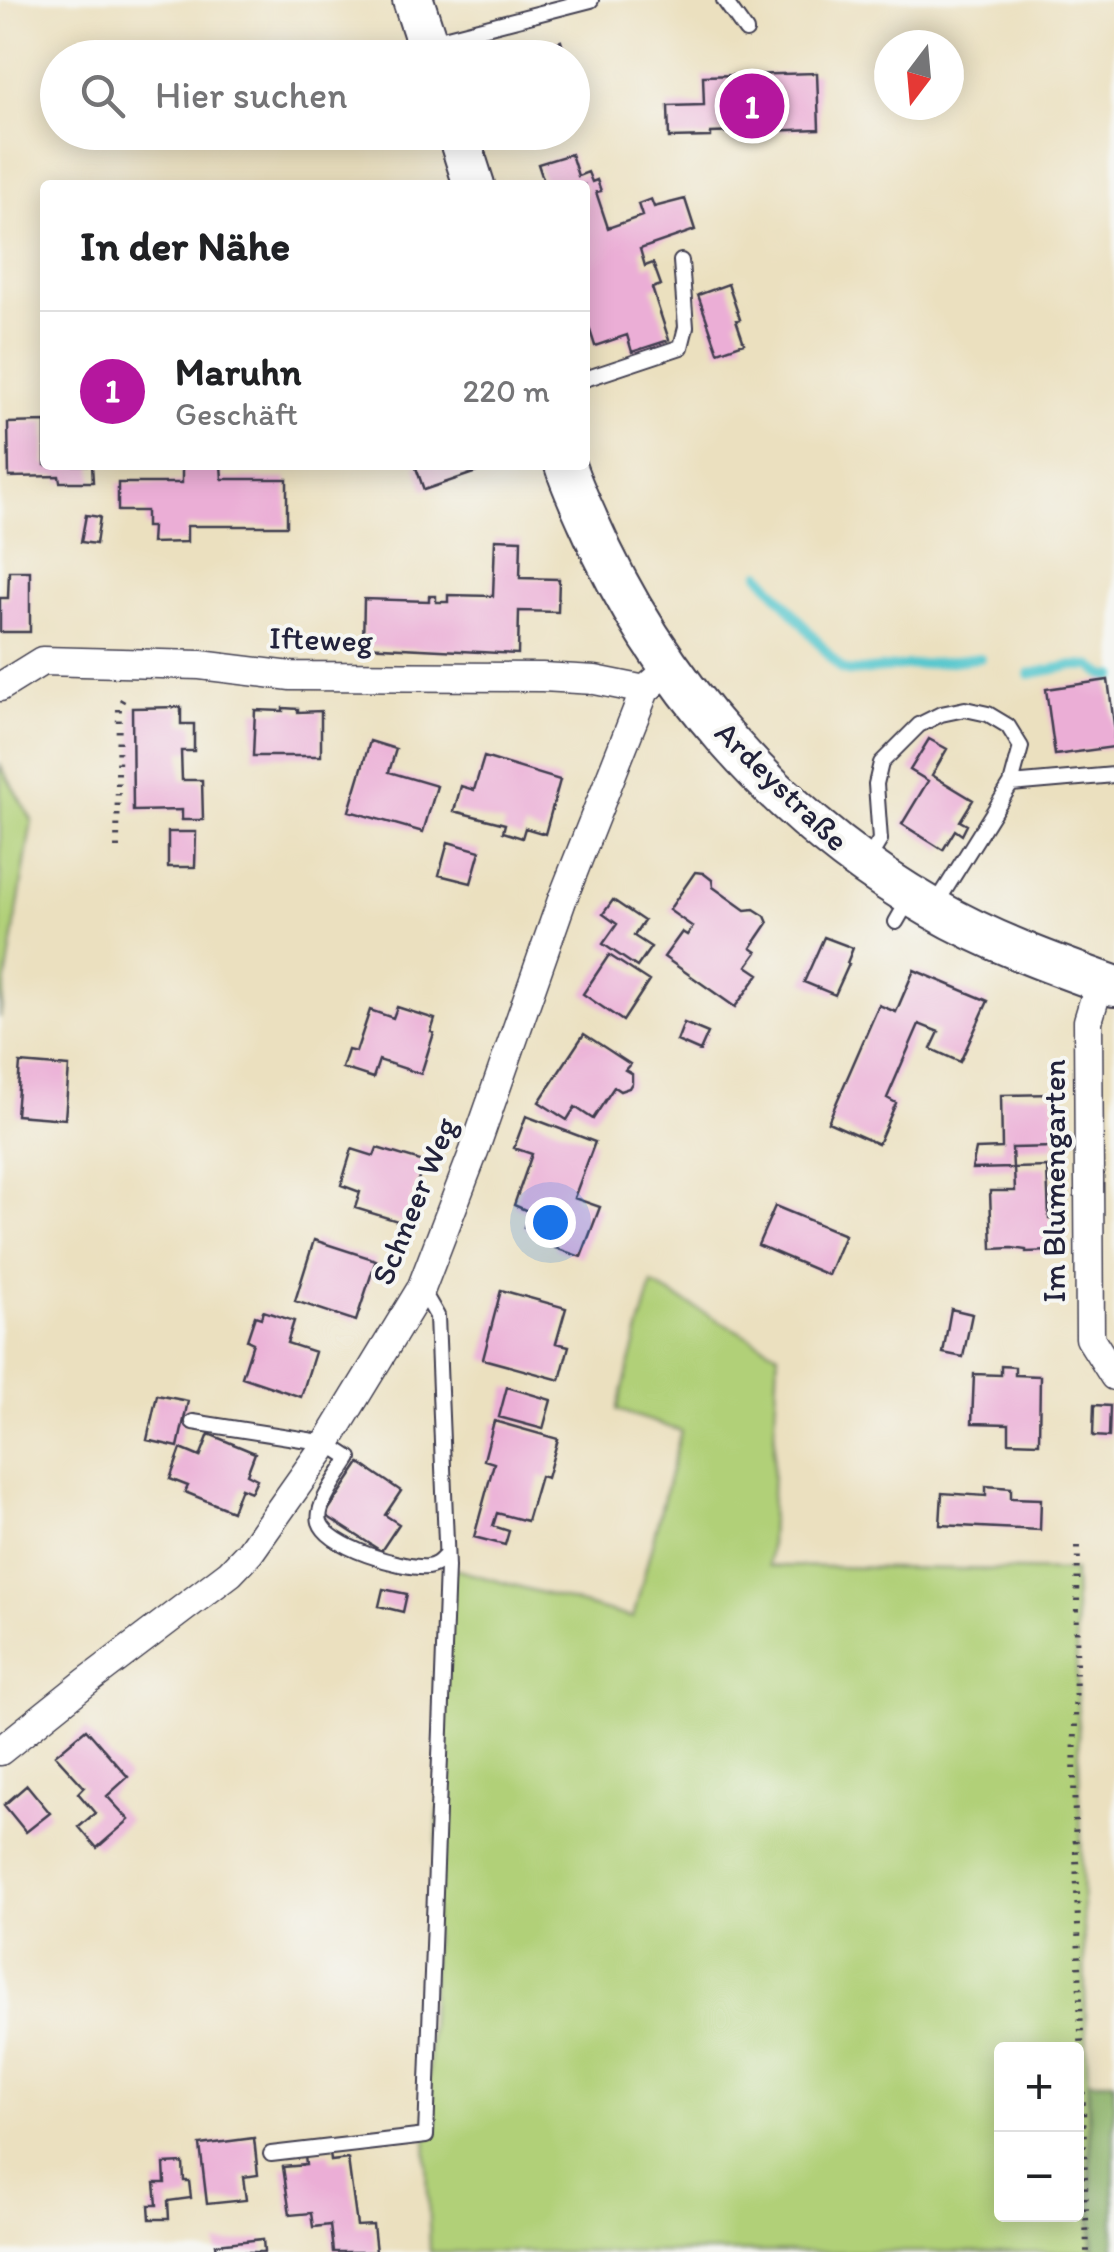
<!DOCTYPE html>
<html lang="de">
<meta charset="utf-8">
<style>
body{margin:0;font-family:Itim,sans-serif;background:#f6f6f6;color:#202124}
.controls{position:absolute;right:30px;bottom:30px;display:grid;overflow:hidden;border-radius:10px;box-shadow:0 5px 25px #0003}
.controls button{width:90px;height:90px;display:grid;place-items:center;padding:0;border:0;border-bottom:2px solid #e0e0e0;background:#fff;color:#202124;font:50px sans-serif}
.compass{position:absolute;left:874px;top:30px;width:90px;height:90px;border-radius:50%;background:#fff;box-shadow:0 5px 25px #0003;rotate:196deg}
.you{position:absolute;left:550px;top:1222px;width:35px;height:35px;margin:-25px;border:8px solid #fff;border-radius:50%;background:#1a73e8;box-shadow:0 0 0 15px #1a73e833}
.badge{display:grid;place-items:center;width:65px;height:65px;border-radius:50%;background:#b5179e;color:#fff;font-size:32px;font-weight:700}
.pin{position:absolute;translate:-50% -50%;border:5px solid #fff;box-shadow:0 2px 10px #0006}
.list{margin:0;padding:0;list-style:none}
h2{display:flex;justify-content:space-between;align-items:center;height:130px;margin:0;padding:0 40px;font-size:42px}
h2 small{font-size:32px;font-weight:400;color:#757577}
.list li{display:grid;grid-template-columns:65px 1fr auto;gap:30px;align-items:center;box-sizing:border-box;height:160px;padding:0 40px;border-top:2px solid #e0e0e0}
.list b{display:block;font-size:38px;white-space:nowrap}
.list p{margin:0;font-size:32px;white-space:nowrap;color:#757577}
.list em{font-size:32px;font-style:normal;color:#757577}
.icon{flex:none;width:55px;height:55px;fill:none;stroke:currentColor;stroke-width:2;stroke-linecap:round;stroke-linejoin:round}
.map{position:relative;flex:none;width:1114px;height:2252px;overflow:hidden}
.search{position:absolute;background:#fff;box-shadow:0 5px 25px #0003;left:40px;top:40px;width:550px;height:110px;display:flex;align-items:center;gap:25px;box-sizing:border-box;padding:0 35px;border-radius:55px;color:#757577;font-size:38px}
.panel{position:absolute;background:#fff;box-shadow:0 5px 25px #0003;left:40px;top:180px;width:550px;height:290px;border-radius:10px}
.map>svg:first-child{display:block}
.green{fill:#b1d078;stroke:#6a795a;stroke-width:2.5;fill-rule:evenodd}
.forest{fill:#8cb268;stroke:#576a52;stroke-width:2.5}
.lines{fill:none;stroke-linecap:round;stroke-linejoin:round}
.stream{stroke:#5ac8ce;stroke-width:10}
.building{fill:#ebaed6}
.lane-casing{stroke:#403e4f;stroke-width:18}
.street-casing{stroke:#403e4f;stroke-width:31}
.secondary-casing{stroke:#403e4f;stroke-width:44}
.path{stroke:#403e4f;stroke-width:6;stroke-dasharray:2.5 8;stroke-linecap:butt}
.lane{stroke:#fff;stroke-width:14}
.street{stroke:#fff;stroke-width:28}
.secondary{stroke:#fff;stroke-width:40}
.labels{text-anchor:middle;stroke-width:8;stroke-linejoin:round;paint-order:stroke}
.street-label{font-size:32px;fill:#22223b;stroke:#f6f6f2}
</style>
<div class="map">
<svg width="1114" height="2252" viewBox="0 0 1114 2252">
<rect width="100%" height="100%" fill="#f6f6f2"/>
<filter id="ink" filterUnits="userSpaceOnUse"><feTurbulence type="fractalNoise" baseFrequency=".01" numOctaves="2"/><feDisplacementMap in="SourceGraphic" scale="20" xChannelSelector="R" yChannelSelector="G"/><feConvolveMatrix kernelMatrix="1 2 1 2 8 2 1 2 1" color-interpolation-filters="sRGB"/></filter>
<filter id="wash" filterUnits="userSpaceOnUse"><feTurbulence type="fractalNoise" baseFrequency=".0048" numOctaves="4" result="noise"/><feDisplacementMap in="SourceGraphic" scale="40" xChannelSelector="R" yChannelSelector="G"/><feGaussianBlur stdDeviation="2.25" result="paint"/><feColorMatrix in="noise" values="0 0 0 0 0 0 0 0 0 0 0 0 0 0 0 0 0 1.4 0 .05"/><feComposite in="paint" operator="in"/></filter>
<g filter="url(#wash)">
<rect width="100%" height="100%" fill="#ebe0bf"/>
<!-- green -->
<path class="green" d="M0,765l32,55 -32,198z
M652,1284l126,69 -9,213 305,5 18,681h-662l-4,-116 21,-569 186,51 48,-187 -64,-21zM1002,2050h74v164h-74z"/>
<!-- forest -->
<path class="forest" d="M1088,2081h26v171h-20z"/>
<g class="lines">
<!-- stream -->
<path class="stream" d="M760,574l74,87 8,8 8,3 130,-14
M1029,674l41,-8h21l16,11 7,-1"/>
</g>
<g id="blocks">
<!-- building -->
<path class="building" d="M561,41l5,17h-48v-1z
M817,73l2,56 -108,4v4l-42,1 -1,-32 36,-1 -1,-29z
M571,154l7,22 10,-4 4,10 5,-2 4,11 -5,1 12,36 34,-12 -4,-12 13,-5 3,8 31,-8 10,31 -55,19 5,17 8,-3 8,22 -9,3 17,52 -37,12 -5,-17 -32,11 -10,-31v-130h-40l-7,-21z
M728,284l12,35 -4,1 8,23 -26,9 -20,-57z
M45,422v43h47l1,17h-33l-1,-6 -50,1 -1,-54z
M182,465h39l1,14h65v47h-100v16l-36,1 1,-16h-6v-16h-28v-28h64z
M415,465h79v1l-70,24z
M86,515l14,2 -4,27 -15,-2z
M495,539l26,1 -1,38 39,1 -1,33 -39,-1 -1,43 -155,-8 1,-47 65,2v-5h7v6h12v-7l45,1z
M9,571h21v61h-30v-34h8z
M1108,680l6,44v23l-59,8 -9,-66z
M181,707v17h13v27h-13l1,29h20l1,40h-21v-10l-49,1 -1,-103z
M283,708l15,1v3l23,-1v45h-68l2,-46 28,1z
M929,739l18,10 -15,26 41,25 -13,21 7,4 -5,10 -7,-5 -12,20 -41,-26 26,-43 -18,-11z
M370,741l26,8 -7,23 48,14 -14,46 -74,-21z
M484,757l76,23 -15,54 -20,-6 -3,10 -19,-6 2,-8 -51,-13 7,-25 13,4z
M168,832h28l-1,35h-27z
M448,842l32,9 -9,32 -32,-8z
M695,872l8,1 9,7 1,7 32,23 9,-1 11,7 3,7 -17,25 6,4 -10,14 12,8 -24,33 -71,-50 18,-25 5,3 6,-8 -24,-17z
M613,900l31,21 -10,15 17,11 -14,20 -34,-23 14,-20 -14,-10z
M824,937l29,11 -6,15 2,1 -14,31 -31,-13z
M609,955l40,26 -26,40 -40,-27z
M914,970l74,31 -28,61 -29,-13 8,-17 -20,-8 -32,74 9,5 -18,41 -50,-22 51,-117 17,7z
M397,1007l38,12 -4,13 3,1 -13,41 -42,-14 -6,18 -31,-10 6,-18 8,2 14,-42 23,8z
M684,1023l24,10 -8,18 -23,-10z
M584,1034l46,30 -5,6 7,4v9l-3,5 -9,3 -6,-4 -21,32 -18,-12 -8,13 -28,-18z
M20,1063l49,4 -4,52 -49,-4z
M1054,1094l1,53 -43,1 1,20 -41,1 4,-20 26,-1 -1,-53z
M526,1116l69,26 -21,56 26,9 -19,50 -26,-9 3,-9 -34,-12 6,-15 -16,-7 18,-51 -18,-6z
M377,1148l47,14 -20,61 -49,-15 5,-16 -19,-7 11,-36 22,7z
M1047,1167l2,52h4l1,8v7h-4l1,17 -25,1v-2l-14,-2 -20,1 -2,-58h25l-1,-23z
M775,1206l70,29 -17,40 -70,-30z
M314,1240l62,20 -20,61 -61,-20z
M501,1290l65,18 -10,35 13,3 -9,34 -77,-21z
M951,1309l21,5 -9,43 -20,-4z
M263,1311l31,10 -7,22 28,9 -14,45 -59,-20 11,-34 -6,-3 8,-24 6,2z
M1001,1366l14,1v8l25,1 -1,67 -30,-1v-18l-37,-1 2,-49 27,1z
M507,1387l44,13 -8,29 -44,-12z
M157,1395l31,6 -10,46 -31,-7z
M1094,1405l16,1 -1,31 -16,-1z
M494,1421l64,18 -11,39 -7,-2 -13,45 -30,-8 -4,13 16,5 -4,14 -31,-8 20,-74 -10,-3z
M209,1434l46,19 -8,21 10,5 -6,13 -10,-4 -9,23 -47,-19 3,-6 -18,-7 11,-30 19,8z
M360,1463l41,28 -16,24 14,9 -18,27 -56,-36z
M986,1486l25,2v10l30,1 -1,31 -100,-5 2,-32 44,3z
M383,1589l24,5 -4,18 -24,-6z
M86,1729l42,48 -21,19 22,24 -32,28 -18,-21 16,-14 -17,-20 6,-6 -29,-32z
M27,1785l23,28 -24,19 -22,-27z
M254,2138l4,37 -15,2 3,23 -39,4 -7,-59z
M330,2153l1,8 17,-2 9,67 16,-1 3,27h-43l-3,-27 -17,2 -2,-14 -21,2 -7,-48 23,-2 -1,-9z
M183,2163l1,18h5l2,17 -23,3 1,18h-19l-1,-14h8l-2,-22h10l-1,-19z
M263,2239l1,13h-47l-1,-8z"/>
</g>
</g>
<g filter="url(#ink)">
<use href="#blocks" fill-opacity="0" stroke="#403e4f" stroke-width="2.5"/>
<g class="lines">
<!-- lane casing -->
<g class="lane-casing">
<path id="lane" d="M724,0l22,31
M428,42l163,-42
M585,379l96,-32 5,-20 -5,-66
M1011,784l103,-9
M866,863l14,-23 -4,-56 5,-21 38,-38 22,-11 24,-5 23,5 20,12 13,21 -10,37 -75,120
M896,922l15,-26
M193,1422l134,21 23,15c-9,15 -35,47 -30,64 8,25 83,47 107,45 9,-1 13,-6 19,-12
M271,2154l155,-18 21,-569 -10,-251 -15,-26"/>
</g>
<!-- street casing -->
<g class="street-casing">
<path id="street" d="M0,687l42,-26 158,4 91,11 251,1 53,3 50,10
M1100,981l-12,40 2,317 24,38
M0,1751l85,-68 145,-110 20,-21 77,-109 94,-154 53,-138 88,-251 83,-210 25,-22"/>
</g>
<!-- secondary casing -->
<g class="secondary-casing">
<path id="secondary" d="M413,0l19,58
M457,132l17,53
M565,465c6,19 15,38 23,56 69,160 192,300 344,387 57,33 120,56 182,78"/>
</g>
<!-- path -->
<path class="path" d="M117,848l2,-142 7,-12
M1078,1546l-4,236 13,470"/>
<!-- lane -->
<use href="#lane" class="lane"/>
<!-- street -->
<use href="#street" class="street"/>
<!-- secondary -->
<use href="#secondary" class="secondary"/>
</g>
</g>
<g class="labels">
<!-- street labels -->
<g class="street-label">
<text transform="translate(321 639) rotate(2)" y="11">Ifteweg</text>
<text transform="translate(782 786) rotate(44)" y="11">Ardeystraße</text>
<text transform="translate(1054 1181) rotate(-90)" y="11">Im Blumengarten</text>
<text transform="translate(414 1201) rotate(-68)" y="11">Schneer Weg</text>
</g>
</g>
</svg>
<div class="controls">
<button>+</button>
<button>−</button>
</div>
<svg class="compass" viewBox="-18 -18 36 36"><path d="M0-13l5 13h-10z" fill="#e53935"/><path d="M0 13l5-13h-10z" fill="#757577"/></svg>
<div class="you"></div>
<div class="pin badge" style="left:752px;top:106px">1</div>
<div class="search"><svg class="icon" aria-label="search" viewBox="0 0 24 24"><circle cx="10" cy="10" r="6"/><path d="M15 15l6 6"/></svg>Hier suchen</div>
<section class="panel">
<h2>In der Nähe<small></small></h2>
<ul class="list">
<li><span class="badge">1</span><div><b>Maruhn</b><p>Geschäft</p></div><em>220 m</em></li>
</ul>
</section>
</div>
